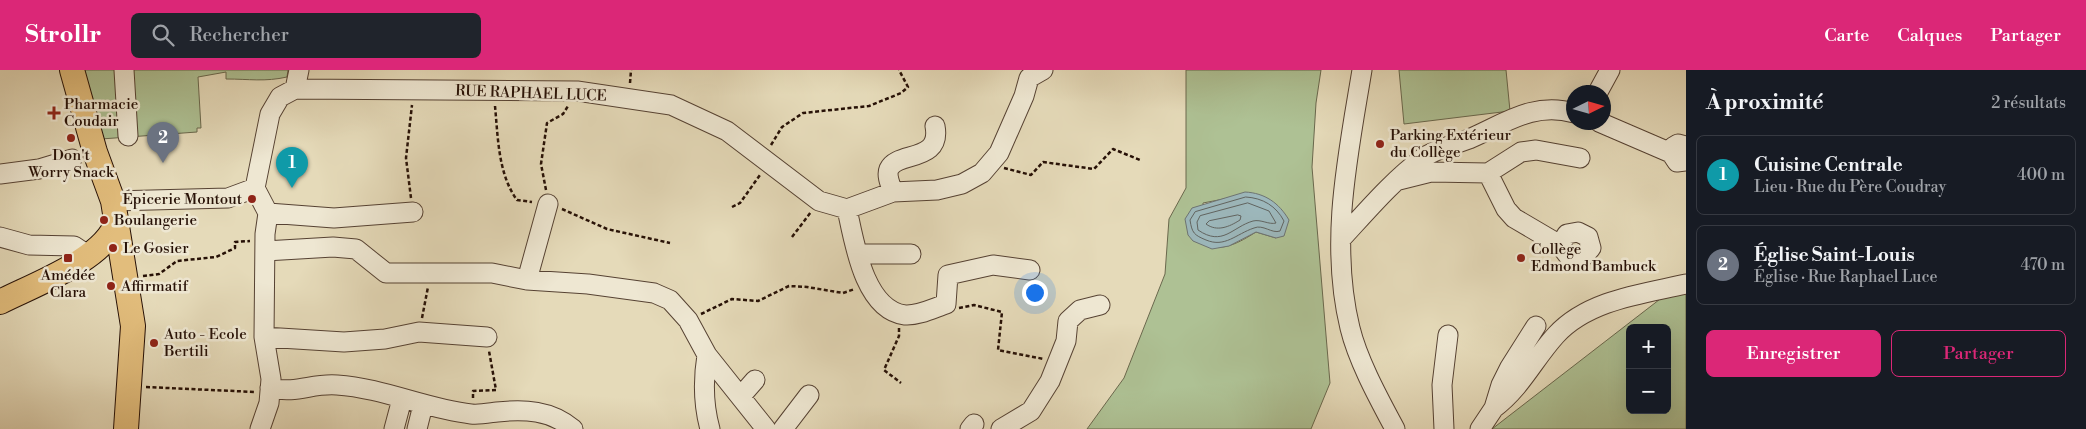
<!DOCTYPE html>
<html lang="fr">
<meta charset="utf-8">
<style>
body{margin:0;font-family:"Libre Bodoni",serif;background:#20242c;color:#f1f3f6}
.controls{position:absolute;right:15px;bottom:15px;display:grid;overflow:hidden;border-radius:8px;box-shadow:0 5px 20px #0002}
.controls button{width:45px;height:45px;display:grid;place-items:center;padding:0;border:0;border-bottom:1px solid #363941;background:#171b24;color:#f1f3f6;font:25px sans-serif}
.compass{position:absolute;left:1566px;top:15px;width:45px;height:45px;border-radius:50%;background:#171b24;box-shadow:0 5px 20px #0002;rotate:85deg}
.you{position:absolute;left:1034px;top:222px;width:18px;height:18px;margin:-12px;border:4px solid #fff;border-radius:50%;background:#1a73e8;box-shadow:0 0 0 8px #1a73e833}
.badge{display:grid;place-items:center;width:32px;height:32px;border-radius:50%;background:#db2777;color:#fff;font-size:16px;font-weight:700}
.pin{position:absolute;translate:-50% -41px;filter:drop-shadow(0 1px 2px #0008)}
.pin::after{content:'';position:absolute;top:26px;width:18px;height:15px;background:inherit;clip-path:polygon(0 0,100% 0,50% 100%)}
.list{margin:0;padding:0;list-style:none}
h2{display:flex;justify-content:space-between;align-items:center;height:65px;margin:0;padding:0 20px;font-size:21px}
h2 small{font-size:16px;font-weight:400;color:#9ea1a6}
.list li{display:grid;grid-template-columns:32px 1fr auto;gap:15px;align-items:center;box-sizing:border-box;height:80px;margin:0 10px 10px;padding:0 10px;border:1px solid #363941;border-radius:8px}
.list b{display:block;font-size:19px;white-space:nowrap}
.list p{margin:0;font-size:16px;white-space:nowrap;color:#9ea1a6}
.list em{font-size:16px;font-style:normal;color:#9ea1a6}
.actions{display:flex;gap:10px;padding:15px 20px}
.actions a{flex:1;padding:11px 0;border:1px solid #db2777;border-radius:8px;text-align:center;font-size:18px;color:#db2777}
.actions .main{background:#db2777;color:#fff}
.icon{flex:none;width:28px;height:28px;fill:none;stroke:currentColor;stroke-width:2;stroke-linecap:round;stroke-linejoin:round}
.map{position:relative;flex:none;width:1686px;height:359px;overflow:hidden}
header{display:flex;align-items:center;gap:30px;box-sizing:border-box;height:70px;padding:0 25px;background:#db2777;color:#fff}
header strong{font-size:24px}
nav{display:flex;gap:28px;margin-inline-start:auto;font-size:18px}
.search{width:350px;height:45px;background:#20242c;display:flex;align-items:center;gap:12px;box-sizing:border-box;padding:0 18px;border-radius:8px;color:#9ea1a6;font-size:19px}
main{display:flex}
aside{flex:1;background:#171b24}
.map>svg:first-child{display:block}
.green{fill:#aec194;stroke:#6a684d;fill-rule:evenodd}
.water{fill:#9cb7bb;stroke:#6d7473}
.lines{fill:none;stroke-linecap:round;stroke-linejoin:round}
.shore{stroke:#616460;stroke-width:1}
.minor-casing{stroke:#564233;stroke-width:21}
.major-casing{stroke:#261006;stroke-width:26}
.path{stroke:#261006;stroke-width:2.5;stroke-dasharray:4 2.5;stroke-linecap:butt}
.minor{stroke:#eee7d2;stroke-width:19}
.major{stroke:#e2bd7c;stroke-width:24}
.poi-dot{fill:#8f2418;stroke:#eee7d2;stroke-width:2}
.labels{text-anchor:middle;stroke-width:5;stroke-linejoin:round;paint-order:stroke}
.street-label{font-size:15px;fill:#261006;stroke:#eee7d2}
.poi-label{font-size:15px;fill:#261006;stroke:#eee7d2;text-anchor:start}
</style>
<header>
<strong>Strollr</strong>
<div class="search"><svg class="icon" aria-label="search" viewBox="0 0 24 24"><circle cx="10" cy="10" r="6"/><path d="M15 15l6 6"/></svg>Rechercher</div>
<nav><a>Carte</a><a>Calques</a><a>Partager</a></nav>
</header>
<main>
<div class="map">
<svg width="1686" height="359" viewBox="0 0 1686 359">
<rect width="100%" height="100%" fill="#e5dab9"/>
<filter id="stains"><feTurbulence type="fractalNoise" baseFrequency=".004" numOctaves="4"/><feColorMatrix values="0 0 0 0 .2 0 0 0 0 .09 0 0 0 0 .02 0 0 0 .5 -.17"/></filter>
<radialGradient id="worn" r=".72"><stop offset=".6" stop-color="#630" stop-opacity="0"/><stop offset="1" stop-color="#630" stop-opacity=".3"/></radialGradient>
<!-- green -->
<path class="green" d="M79,0h209l-1,7c-22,5 -38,2 -61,2v-7l-28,5 3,51h-4v4l-96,7z
M1186,0h135l-5,33 -4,64 18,216 -19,46h-224l37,-51 41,-104 4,-55 17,-31zM1234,127l42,41 -20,-6c-16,10 -34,21 -53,12v-41z
M1399,0h107l4,41 -106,13z
M1686,209v150h-194zM1630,258h37v82h-37z"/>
<!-- water -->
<path class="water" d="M1245,122c20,1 34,11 44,28l-5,16 -8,2 -20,-6 -27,14 -17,3 -19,-8 -5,-6 -3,-16 7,-11z"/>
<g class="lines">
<!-- shore -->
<path class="shore" d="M1246,127c17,1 30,9 38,24l-4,10c-8,3 -17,-7 -26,-3 -18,6 -29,20 -48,12 -12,-5 -14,-7 -16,-20l5,-8z
M1248,133l21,8 7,12c-7,2 -15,-4 -23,-2 -21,6 -30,26 -55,9l-1,-8 3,-6z
M1238,145l3,1 -1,4c-11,7 -23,12 -34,4l3,-3z"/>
<!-- minor casing -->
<g class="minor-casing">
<path id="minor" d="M124,0l4,66
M1362,0c-14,85 -33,172 -12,258 8,33 29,71 45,101
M295,19l4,-19
M1598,22l12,-22
M1599,52l72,31 6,9 9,-1
M1671,83l2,-6 5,-3 8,2
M1488,103l18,36 8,9 46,27 10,13 13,-1 8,-9 -3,-11 -10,-5 -11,2 -7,11
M0,104l39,-5 33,-10
M1399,110l32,-8 57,1 33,-21 15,-2 44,8
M255,118l13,25 -3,21 -1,103 7,42 -2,24 -9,26
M893,122c-2,-6 -7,-16 -4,-23 8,-18 53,-6 46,-43
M113,131l115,-3 27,-10 15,-74 10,-17 15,-8 282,2 94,14 56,26 92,70 28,8 46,-17 44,-2 25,-6 20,-11 17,-20 25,-57 5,-18 14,-8
M847,139c7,32 17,101 58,106 13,1 29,-7 41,-11l2,-29 45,-10 37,5
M268,143l66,5 79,-6
M0,167l29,8 45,1 15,10
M1341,169c26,-28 51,-58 82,-81 12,-9 31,-13 46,-19 35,-15 65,-38 105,-26
M265,181l68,-4 23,2 30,24h106l35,7 61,4 66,9 16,7 18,20 19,35 59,74
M858,184h53
M527,210l21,-76
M264,267l80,5 41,-3 34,-7 68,5
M707,285c-4,25 -4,49 3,74
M270,318c28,6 41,-5 67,-3 46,3 89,24 134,29 8,1 18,-1 26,-2 27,-3 54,-2 76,17
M741,326l14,-16
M1494,338c27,-20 40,-49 62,-73 32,-35 86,-41 130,-51
M394,359l8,-30
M417,359l6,-24
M783,359l26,-34
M970,359l4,-5
M1001,359l30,-18 19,-30 16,-40 2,-20 12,-11 20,-5
M1444,359l-2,-44 6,-50
M1480,359l14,-21 7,-23 9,-18 26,-41"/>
</g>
<!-- major casing -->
<g class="major-casing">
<path id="major" d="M72,0l23,82 18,49 20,125 -7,103
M0,232c33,-17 106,-43 117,-81"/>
</g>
<!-- path -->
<path class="path" d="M630,13l1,-13
M495,36c3,31 3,68 22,94l15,2
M771,75l11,-18 21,-14 66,-7 32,-13 7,-6 -9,-17
M1004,98l27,7 12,-13 51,7 19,-20 27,11
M546,120l-5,-26 6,-41 16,-9 5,-8
M411,128l-5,-40 6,-53
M732,137l8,-4 20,-28
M562,139l45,20 63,14
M792,167l19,-25
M143,206l16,-2 18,-13 39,-4 19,-9v-6l15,-1
M959,238l15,-3 28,7 -4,38 46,9
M701,244l31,-15 26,2 31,-15 18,1 36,6 12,-4
M422,248l6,-31
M899,258v8l-15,34 17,13
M146,317l109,5
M473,328v-7l23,-1 -7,-39"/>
<!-- minor -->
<use href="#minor" class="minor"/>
<!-- major -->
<use href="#major" class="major"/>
</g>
<!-- markers -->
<g class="poi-dot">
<path d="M51.5 35.5h5v5h5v5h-5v5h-5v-5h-5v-5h5z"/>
<circle cx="71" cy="68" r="5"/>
<circle cx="1380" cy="74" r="5"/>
<circle cx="252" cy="129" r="5"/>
<circle cx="104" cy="150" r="5"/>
<circle cx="113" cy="178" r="5"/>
<rect x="63" y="183" width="10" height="10" rx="2.5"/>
<circle cx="1521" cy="188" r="5"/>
<circle cx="111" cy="216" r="5"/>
<circle cx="154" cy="273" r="5"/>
</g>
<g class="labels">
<!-- street labels -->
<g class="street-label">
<text transform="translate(531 23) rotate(2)" y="5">RUE RAPHAEL LUCE</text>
</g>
<!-- poi labels -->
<g class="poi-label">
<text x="64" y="39">Pharmacie<tspan x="64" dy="17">Coudair</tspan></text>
<text x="1390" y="70">Parking Extérieur<tspan x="1390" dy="17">du Collège</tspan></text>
<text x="71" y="90" text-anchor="middle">Don't<tspan x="71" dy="17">Worry Snack</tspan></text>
<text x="242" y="134" text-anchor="end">Épicerie Montout</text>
<text x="114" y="155">Boulangerie</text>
<text x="123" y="183">Le Gosier</text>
<text x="1531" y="184">Collège<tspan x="1531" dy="17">Edmond Bambuck</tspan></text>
<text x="68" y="210" text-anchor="middle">Amédée<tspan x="68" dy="17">Clara</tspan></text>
<text x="121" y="221">Affirmatif</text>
<text x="164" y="269">Auto - Ecole<tspan x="164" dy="17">Bertili</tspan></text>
</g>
</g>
<rect width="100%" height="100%" filter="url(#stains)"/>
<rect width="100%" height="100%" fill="url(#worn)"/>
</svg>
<div class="controls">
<button>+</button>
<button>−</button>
</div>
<svg class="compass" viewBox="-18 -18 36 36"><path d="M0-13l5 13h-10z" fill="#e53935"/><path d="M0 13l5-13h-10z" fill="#9ea1a6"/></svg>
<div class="you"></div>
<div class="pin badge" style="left:292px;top:118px;background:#0f9aa8">1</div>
<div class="pin badge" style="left:163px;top:93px;background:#6b7280">2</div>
</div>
<aside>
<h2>À proximité<small>2 résultats</small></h2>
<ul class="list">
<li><span class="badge" style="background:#0f9aa8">1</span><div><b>Cuisine Centrale</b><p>Lieu · Rue du Père Coudray</p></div><em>400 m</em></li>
<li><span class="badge" style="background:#6b7280">2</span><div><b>Église Saint-Louis</b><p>Église · Rue Raphael Luce</p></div><em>470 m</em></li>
</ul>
<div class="actions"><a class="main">Enregistrer</a><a>Partager</a></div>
</aside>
</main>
